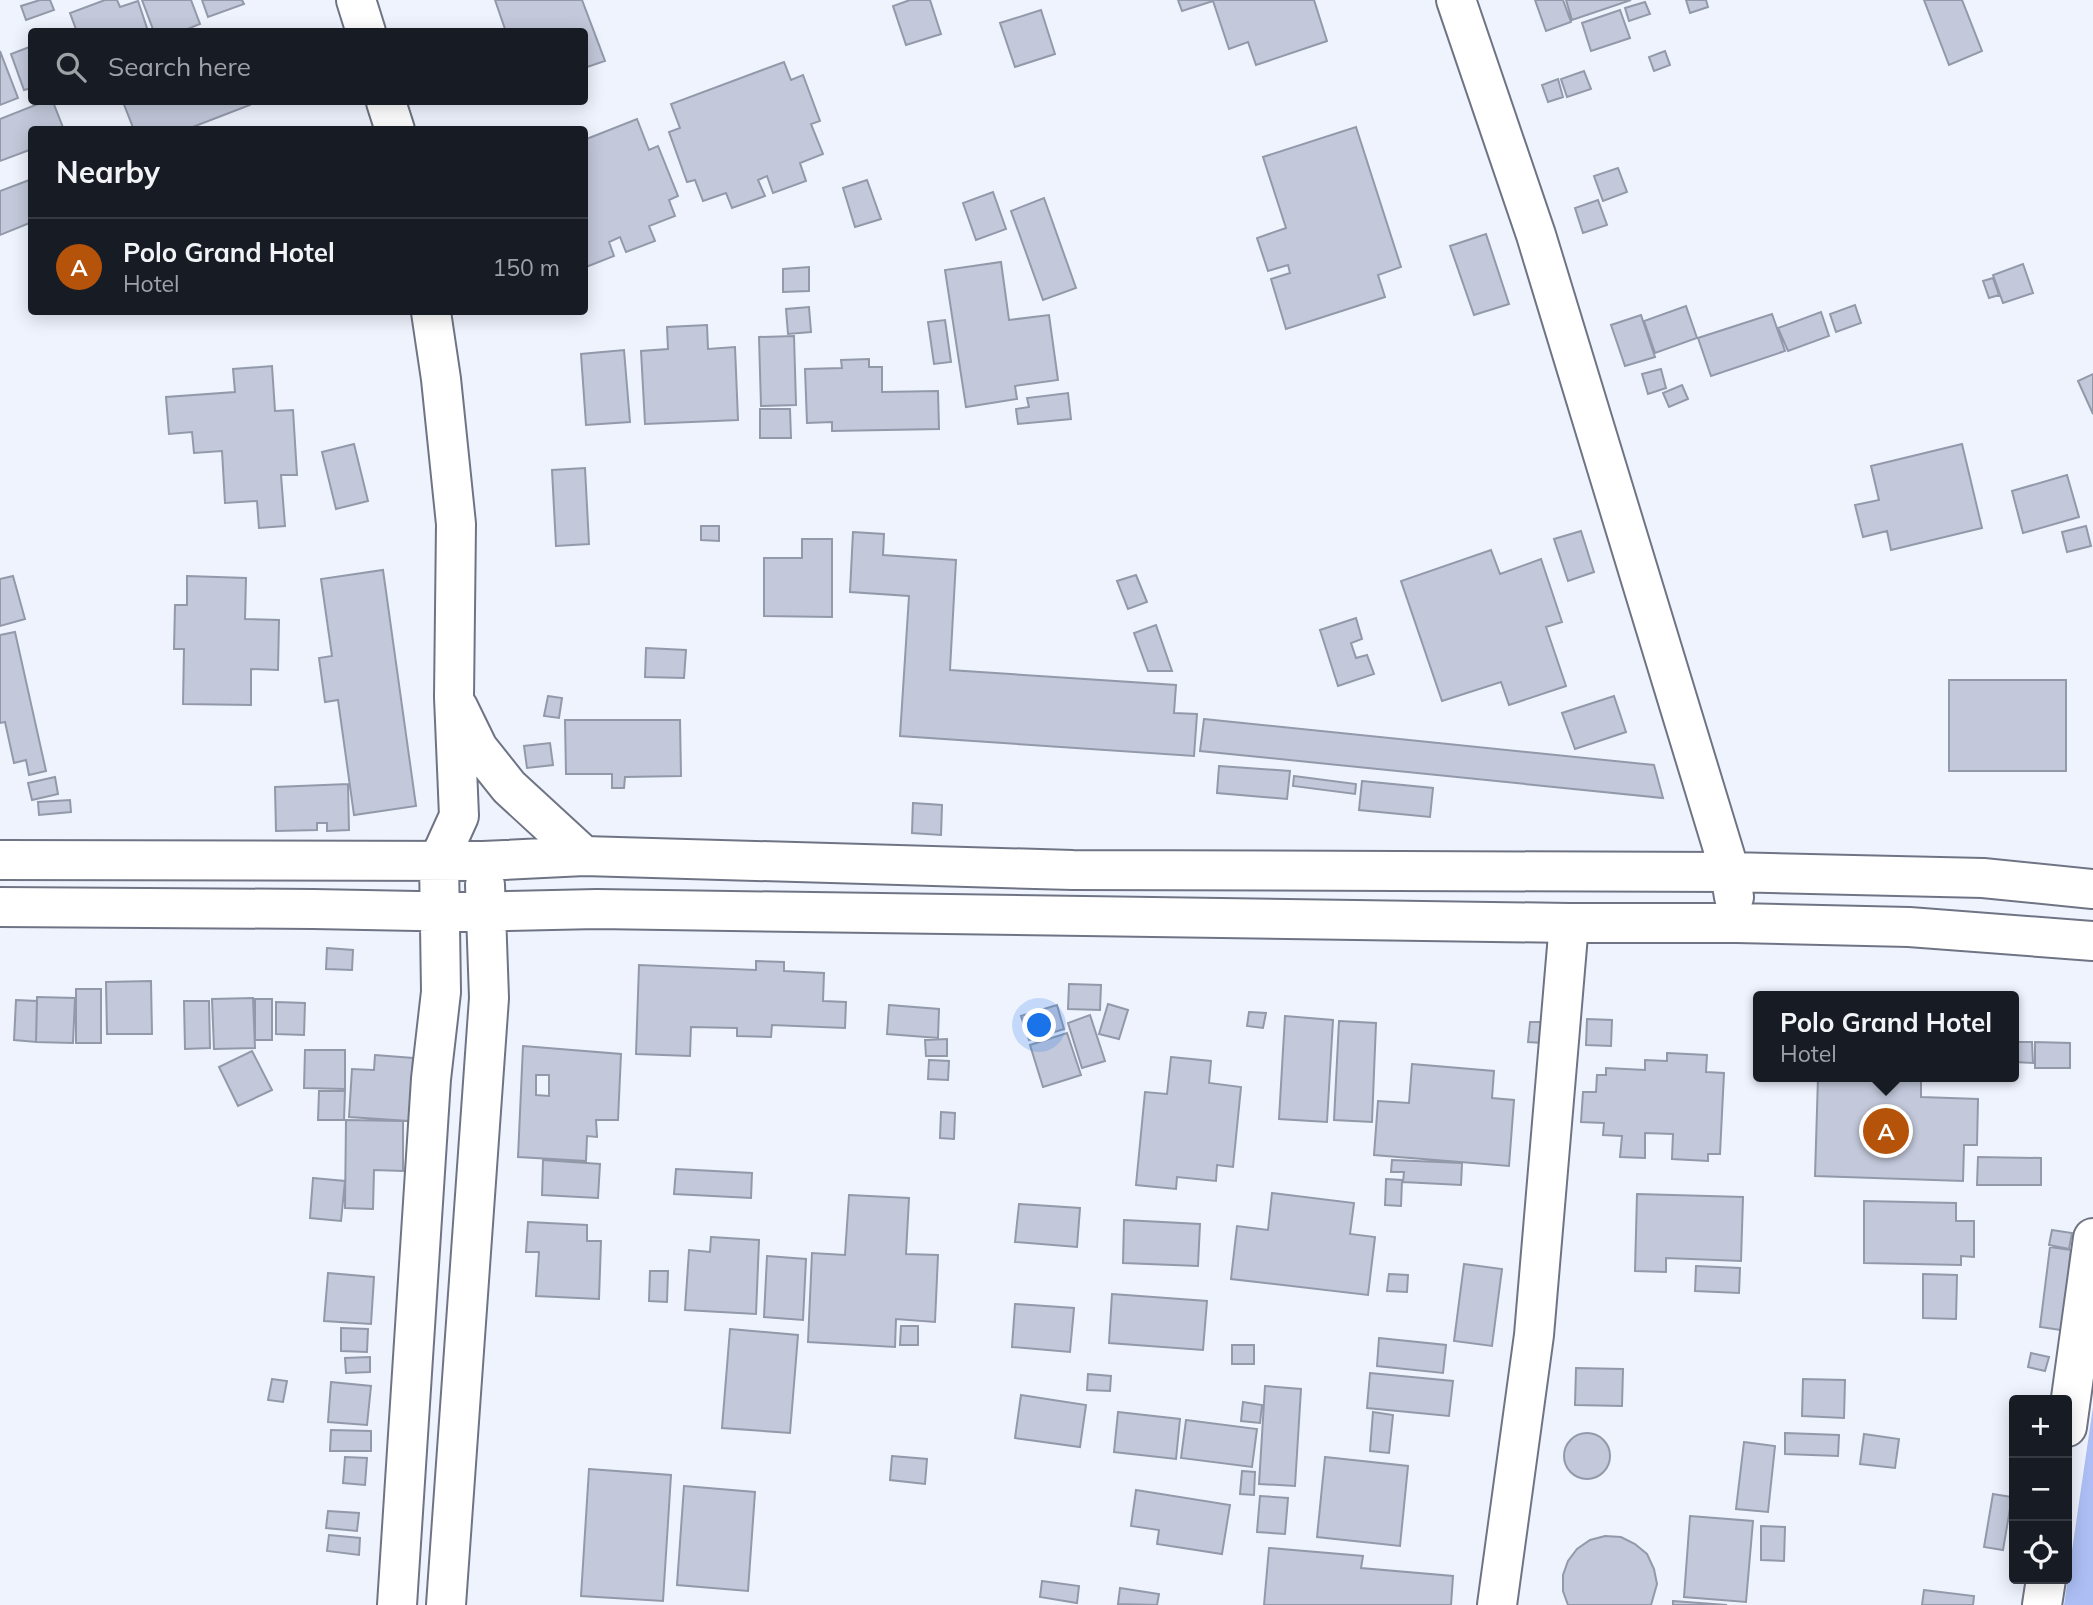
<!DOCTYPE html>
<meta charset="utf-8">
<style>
body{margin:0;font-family:Mulish,sans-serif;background:#242831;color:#f1f3f6}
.controls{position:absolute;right:21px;bottom:21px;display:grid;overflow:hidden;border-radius:7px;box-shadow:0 4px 18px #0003}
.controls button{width:63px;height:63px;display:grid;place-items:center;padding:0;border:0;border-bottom:2px solid #363941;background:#171b24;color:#f1f3f6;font:35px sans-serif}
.you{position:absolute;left:1040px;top:1026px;width:24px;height:24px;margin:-18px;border:5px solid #fff;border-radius:50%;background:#1a73e8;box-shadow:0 0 0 10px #1a73e833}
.badge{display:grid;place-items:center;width:46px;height:46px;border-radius:50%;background:#b45309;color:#fff;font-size:23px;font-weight:700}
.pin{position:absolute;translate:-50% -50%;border:4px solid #fff;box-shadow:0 2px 7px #0006}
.popup{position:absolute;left:1753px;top:991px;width:266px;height:91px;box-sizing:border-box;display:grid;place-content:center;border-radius:7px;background:#171b24;filter:drop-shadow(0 2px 5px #0005);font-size:23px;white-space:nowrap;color:#9ea1a6}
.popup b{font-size:26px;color:#f1f3f6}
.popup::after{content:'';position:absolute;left:50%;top:100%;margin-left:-14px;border:14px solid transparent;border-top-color:#171b24}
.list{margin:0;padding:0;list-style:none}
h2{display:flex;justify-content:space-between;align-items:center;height:91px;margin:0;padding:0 28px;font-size:30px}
h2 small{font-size:23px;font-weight:400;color:#9ea1a6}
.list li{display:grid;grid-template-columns:46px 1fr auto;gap:21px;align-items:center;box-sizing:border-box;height:98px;padding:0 28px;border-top:2px solid #363941}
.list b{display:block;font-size:26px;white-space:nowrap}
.list p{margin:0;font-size:23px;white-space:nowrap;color:#9ea1a6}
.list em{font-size:23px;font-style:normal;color:#9ea1a6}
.icon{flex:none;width:38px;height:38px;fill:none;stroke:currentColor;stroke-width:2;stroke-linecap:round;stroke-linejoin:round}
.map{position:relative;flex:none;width:2093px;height:1605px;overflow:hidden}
.search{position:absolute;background:#171b24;box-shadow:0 4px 18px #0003;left:28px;top:28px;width:560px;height:77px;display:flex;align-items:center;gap:18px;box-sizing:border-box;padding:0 24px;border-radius:7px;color:#9ea1a6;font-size:26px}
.panel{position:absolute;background:#171b24;box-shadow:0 4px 18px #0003;left:28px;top:126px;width:560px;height:189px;border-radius:7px}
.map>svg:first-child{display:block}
.green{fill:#acbef4}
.building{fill:#c3c9db;stroke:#9299a9;stroke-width:2;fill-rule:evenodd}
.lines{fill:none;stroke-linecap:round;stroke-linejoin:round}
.street-casing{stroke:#6f7484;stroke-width:42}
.secondary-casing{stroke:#6f7484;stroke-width:42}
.street{stroke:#fff;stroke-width:38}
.secondary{stroke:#fff;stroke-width:38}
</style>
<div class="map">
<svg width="2093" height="1605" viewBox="0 0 2093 1605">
<rect width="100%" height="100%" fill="#eff3fe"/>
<!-- green -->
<path class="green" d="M2093,1407v198h-29z"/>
<!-- building -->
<path class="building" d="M40,0h10l4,10 -28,10 -5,-14z
M105,0h12l3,7 18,-6 9,27 -7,4h-63l-7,-19z
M142,0h49l9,24 -20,8h-26z
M202,0h40l2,4 -36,13z
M495,0h87l23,61 -21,7v-36h-78z
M910,0h20l11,34 -35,11 -13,-39z
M1178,0h136l13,41 -71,24 -8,-23 -19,7 -16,-48 -31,10z
M1535,0h28l8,22 -25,9z
M1566,0h65l-59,20z
M1686,0h20l2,7 -18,6z
M1924,0h38l20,51 -33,14z
M1645,2l5,12 -21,7 -4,-13z
M1041,10l14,44 -40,13 -15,-44z
M1620,10l10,28 -39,13 -9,-28z
M32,46v42l-8,2 -13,-36z
M0,51l18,47 -18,7z
M1665,51l5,14 -16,6 -5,-14z
M784,62l7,18 12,-5 17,46 -9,3 12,30 -23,9 6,18 -33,12 -6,-17 -9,4 7,16 -33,12 -6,-15 -23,8 -8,-21 -8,2 -18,-50 11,-4 -9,-24z
M1584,71l7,18 -24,8 -6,-18z
M1558,79l5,18 -15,5 -6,-17z
M43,102h10l11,28h-32v19l-32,12v-42z
M123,102h126l1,3 -65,25h-51z
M637,119l12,31 9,-4 20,50 -9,4 6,16 -26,10 6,15 -29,11 -6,-15 -11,5 5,14 -28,11 -2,-127z
M1356,127l45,140 -23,8 7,22 -99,32 -15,-50 19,-6 -2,-8 -20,6 -11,-33 29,-10 -23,-71z
M1618,168l9,24 -24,9 -9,-25z
M32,179v43l-32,13v-44z
M867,180l14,39 -26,8 -12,-39z
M993,192l13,37 -30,11 -13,-37z
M1044,198l32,90 -33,12 -32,-89z
M1598,200l9,25 -24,8 -8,-25z
M1486,234l23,70 -35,11 -24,-69z
M1001,262l8,58 40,-5 9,65 -43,6 2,13 -51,8 -21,-137z
M2023,264l10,29 -30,10 -10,-28z
M809,267v24l-26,1v-23z
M1993,278l6,17 -10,3 -6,-17z
M1855,305l6,18 -25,9 -6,-18z
M1686,306l11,32 -42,15 -11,-32z
M809,307l2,25 -23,2 -2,-25z
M1821,312l8,24 -41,15 -10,-23z
M1772,314l13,37 -74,25 -13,-38z
M1641,315l14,42 -30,9 -14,-41z
M945,320l6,42 -17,2 -6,-42z
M707,325l1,24 27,-2 3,73 -93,4 -4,-73 27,-2 -1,-22z
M794,336l2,69 -35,1 -2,-69z
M624,350l6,72 -44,3 -5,-71z
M869,359v8h13v25l56,-1 1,38 -107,2v-9l-25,1 -2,-54 37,-1 -1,-8z
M272,366l3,45 18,-1 4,65h-16l4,51 -26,2 -2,-27 -32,2 -3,-52 -28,2 -2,-21 -23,2 -3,-37 69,-5 -2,-23z
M1661,369l5,19 -18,6 -6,-20z
M2093,374v40l-15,-33z
M1682,385l6,14 -19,8 -6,-14z
M1068,393l3,26 -53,5 -2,-15 13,-2 -2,-9z
M760,409h30l1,29h-31z
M354,444l14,57 -32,8 -14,-57z
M1962,444l20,84 -91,22 -4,-19 -24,6 -8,-32 24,-5 -8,-34z
M585,468l4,76 -33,2 -4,-76z
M2067,475l12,42 -56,16 -11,-42z
M701,526h18v15l-18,-1z
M2086,526l5,20 -24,6 -5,-20z
M1581,531l13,41 -26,9 -14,-42z
M853,532l31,2 -1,21 73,5 -6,110 226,15 -2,28 23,1 -3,42 -294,-20 9,-140 -59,-4z
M802,539h30v78l-68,-1v-58h38z
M1491,550l9,24 41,-15 21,63 -16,5 20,59 -57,19 -8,-23 -59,19 -41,-120z
M383,570l33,236 -62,9 -16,-115 -13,2 -6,-44 13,-2 -11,-77z
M1136,575l11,27 -19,7 -11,-28z
M13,576l12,43 -25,7v-47z
M187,576l59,2 -1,41 34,1 -1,50 -27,-1v36l-68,-1 1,-55h-10l1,-44h12z
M1356,618l6,21 -11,4 5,15 11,-3 7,19 -36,12 -18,-56z
M1156,625l16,46h-24l-14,-38z
M15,632l31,139 -17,4 -3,-15 -12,3 -9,-41 -5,1v-88z
M646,648l40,2 -2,28 -39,-1z
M1949,680h117v91h-117z
M548,696l14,2 -3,20 -15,-2z
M1614,696l12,36 -51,17 -13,-36z
M1204,719l450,46 9,33 -463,-47z
M565,720h115l1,56 -56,1 -1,11h-12v-14h-46z
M550,743l3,22 -26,3 -3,-22z
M1219,766l71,5 -3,28 -70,-6z
M1294,776l62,8 -1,10 -62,-8z
M55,777l3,17 -26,6 -4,-17z
M1362,781l71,7 -3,29 -71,-7z
M348,784l1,46 -22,1v-8h-10v7l-41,1 -1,-44z
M70,800l1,12 -32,3 -1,-13z
M913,803l29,2 -1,30 -29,-2z
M327,948l26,2 -1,20 -26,-1z
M756,961l28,1v9l40,2 -1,28 23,1 -1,26 -73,-3 -1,12 -34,-1v-8l-46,-1 -1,29 -54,-2 3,-89 117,5z
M151,981l1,53h-45l-1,-52z
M1069,984l32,1 -1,25 -32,-1z
M76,989h25v54h-25z
M37,997l38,1 -2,45 -37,-1z
M253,998l2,50 -41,1 -2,-50z
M255,999h17v41h-17z
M16,1000l21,1 -1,41 -22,-2z
M184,1001h25l1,47 -25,1z
M276,1002l29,1 -1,32 -28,-1z
M1108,1004l20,6 -9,29 -20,-5z
M889,1005l50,4 -1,29 -51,-4z
M1057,1005l7,24 -35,11 -8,-24z
M1249,1012l17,1 -3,15 -16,-2z
M1090,1015l15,46 -23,7 -14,-45z
M1285,1016l48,4 -6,102 -48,-3z
M1587,1019l25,1 -1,26 -25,-1z
M1339,1021l37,2 -4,99 -38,-2z
M1530,1022h22l-10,21 -14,-1z
M1067,1033l14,42 -38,12 -13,-42z
M947,1039v17h-21l-1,-16z
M2014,1042h18l1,21 -19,-1z
M2035,1042l35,1v25h-35z
M523,1046l98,8 -3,66h-22l1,17 -10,-1 -1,25 -68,-4zM536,1075h13v21l-13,-1z
M305,1050h40v39l-41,-1z
M252,1051l20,39 -34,16 -19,-39z
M1667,1053l40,2 -1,17 18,1 -4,81h-12v7l-36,-2 1,-25 -28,-1v25l-25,-1 2,-21 -19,-1 1,-12 -23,-1 2,-30h13l1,-17h9v-7l39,2v-10l22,1z
M375,1055l38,3 -4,63 -60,-4 3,-48 22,1z
M1171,1057l40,4 -2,22 32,4 -8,80 -16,-2 -1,16 -39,-4 -1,12 -40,-4 9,-93 22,2z
M929,1060l20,1 -1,19 -20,-1z
M1412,1064l82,7 -2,27 22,2 -5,66 -135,-11 4,-54 31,2z
M1818,1077h103v20l57,2 -1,46h-13l-1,36 -148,-5z
M319,1091h26l-1,29h-26z
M941,1112l14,1 -1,26 -14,-1z
M346,1120l57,1v50l-29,-1 -1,39 -28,-1z
M1978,1157l63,1v27h-64z
M543,1160l57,4 -2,34 -56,-3z
M1392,1160l70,3 -1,22 -58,-3 1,-10h-13z
M676,1169l76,4 -1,25 -77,-4z
M313,1178l32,3 -4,40 -31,-3z
M1386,1179l16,1 -1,26 -16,-1z
M1272,1193l82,10 -4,31 25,3 -7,58 -137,-16 6,-53 31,4z
M1637,1194l106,3 -2,64 -75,-3v14l-31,-1z
M849,1195l60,3 -3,56 32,1 -3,67 -39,-3 -1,28 -87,-5 4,-89 33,2z
M1864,1201l92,2v18h18v36l-13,-1v9l-97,-2z
M1019,1204l61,4 -3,39 -62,-5z
M1124,1220l76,4 -2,42 -75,-3z
M528,1222l59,3v16h14l-2,58 -63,-3 3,-44h-13z
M2052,1230l20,3 -3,16 -20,-4z
M711,1237l48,3 -3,74 -71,-4 4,-60 21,2z
M2050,1247l21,3 -2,16h7l-8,65 -28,-4z
M767,1256l39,3 -3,61 -39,-3z
M1464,1264l38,5 -10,77 -38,-5z
M1696,1266l44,2 -1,25 -44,-2z
M650,1271h18l-1,31 -18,-1z
M328,1273l46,4 -3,47 -47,-3z
M1389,1274l19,1 -1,17 -20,-1z
M1923,1274l34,1 -1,44 -33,-1z
M1112,1294l95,7 -4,49 -94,-7z
M1015,1304l59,4 -4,44 -58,-5z
M901,1326h17v19h-18z
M341,1328l27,1 -1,23 -26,-1z
M730,1329l68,6 -8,98 -68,-5z
M1379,1338l67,7 -3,28 -66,-7z
M1232,1345h22v19h-22z
M2031,1353l18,4 -4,14 -17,-4z
M370,1357v15l-24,1 -1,-15z
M1576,1368l47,1 -1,37 -47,-1z
M1370,1373l83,8 -4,35 -82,-8z
M1088,1374l23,2 -1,15 -23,-1z
M272,1379l15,2 -4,21 -15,-2z
M1803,1379l42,1 -1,38 -42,-2z
M331,1382l40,4 -4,39 -39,-3z
M1265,1386l36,3 -6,97 -36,-2z
M1021,1395l65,10 -6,42 -65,-9z
M1243,1402l19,3 -2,18 -19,-2z
M1118,1412l62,7 -4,40 -62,-7z
M1373,1412l20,3 -4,38 -19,-2z
M1186,1420l71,9 -5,38 -71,-9z
M331,1430l40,1v20h-41z
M1785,1433l54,2 -1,21 -53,-2z
M1564 1456a23 23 0 1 1 46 0a23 23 0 1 1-46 0Z
M1864,1434l35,5 -4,29 -35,-4z
M1744,1442l31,4 -7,66 -32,-3z
M892,1456l35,3 -2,25 -35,-4z
M345,1457l22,1 -2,27 -22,-2z
M1325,1457l83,9 -8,80 -83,-9z
M589,1469l82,6 -8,126 -82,-5z
M1242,1471l13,1 -1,23 -14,-1z
M684,1486l71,6 -7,99 -71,-6z
M1136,1490l94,15 -8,49 -65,-10 2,-14 -28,-4z
M1993,1494l19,3 -9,53 -19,-3z
M1260,1496l28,2 -3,36 -28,-2z
M328,1511l31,2 -2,18 -31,-3z
M1690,1516l63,5 -7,81 -62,-5z
M1761,1526l24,1 -1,34 -23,-1z
M329,1535l31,3 -1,17 -32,-4z
M1605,1536l16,1 14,7 12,10 7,15 3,15 -6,21h-83l-5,-14v-16l5,-14 9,-12 13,-9z
M1269,1548l94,8 -2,12 92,8 -2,29h-187z
M1042,1581l37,5 -2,17 -37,-6z
M1120,1588l39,6 -2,11 -39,-1z
M1924,1590l50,6 -1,9h-51z
M1673,1601l54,4h-54z"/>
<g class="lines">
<!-- street casing -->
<g class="street-casing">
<path id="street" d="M2067,1427l26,-189
M1497,1605l37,-270 35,-412
M2042,1605l4,-26"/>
</g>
<!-- secondary casing -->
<g class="secondary-casing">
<path id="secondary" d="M356,0l10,32
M1456,0l80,235 194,637 4,25
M386,102l9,28
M458,707l20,41 31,39 75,69
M0,860l483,1 101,-5 489,14 657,2 253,6 110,11
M0,907l313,2 156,3 128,-3 972,14h168l172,4 184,14
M397,1605l34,-526 10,-87 -2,-132 20,-44 -5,-119 2,-173 -15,-145 -10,-67
M446,1605l43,-607 -4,-113"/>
</g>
<!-- street -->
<use href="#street" class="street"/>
<!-- secondary -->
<use href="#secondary" class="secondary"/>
</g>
</svg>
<div class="controls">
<button>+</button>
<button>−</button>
<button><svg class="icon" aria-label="locate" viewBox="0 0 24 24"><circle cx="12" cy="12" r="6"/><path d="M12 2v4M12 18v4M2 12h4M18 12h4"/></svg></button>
</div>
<div class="you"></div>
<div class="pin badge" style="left:1886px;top:1131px">A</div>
<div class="popup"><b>Polo Grand Hotel</b>Hotel</div>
<div class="search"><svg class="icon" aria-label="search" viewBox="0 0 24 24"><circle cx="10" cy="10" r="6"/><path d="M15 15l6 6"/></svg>Search here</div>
<section class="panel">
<h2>Nearby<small></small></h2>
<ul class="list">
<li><span class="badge">A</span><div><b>Polo Grand Hotel</b><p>Hotel</p></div><em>150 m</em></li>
</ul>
</section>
</div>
